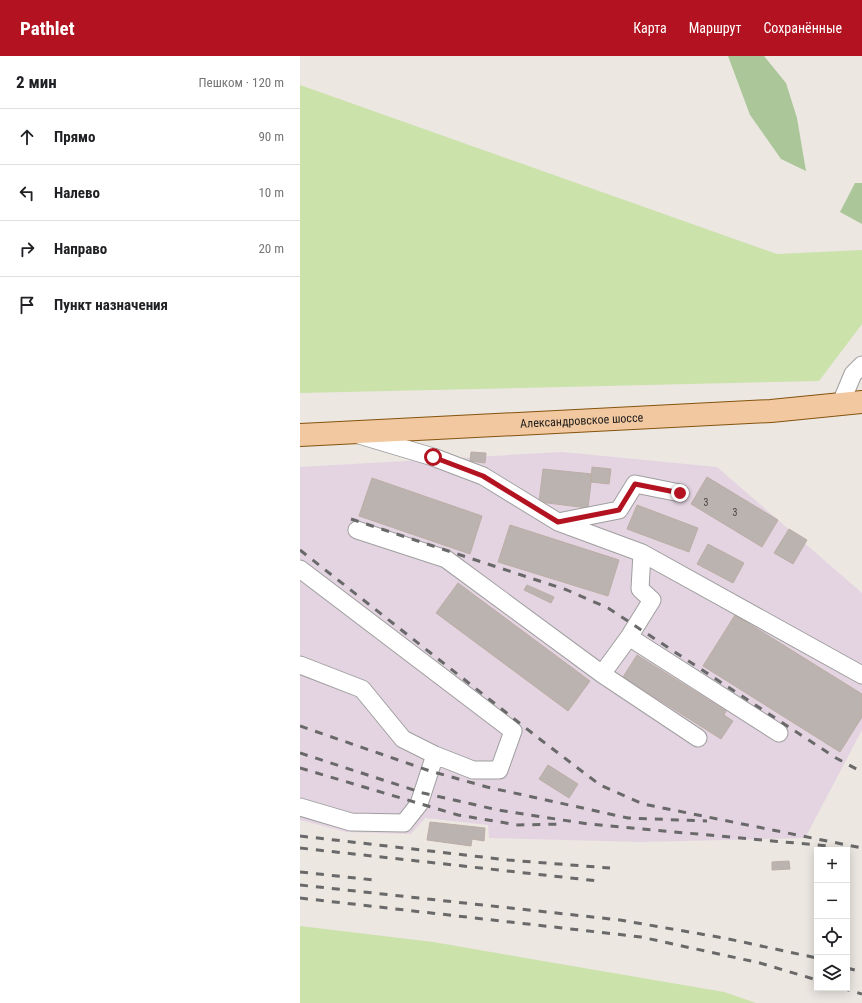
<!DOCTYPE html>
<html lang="ru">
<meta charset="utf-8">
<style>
body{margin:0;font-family:"Roboto Condensed",sans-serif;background:#f2f2f2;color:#202124}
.controls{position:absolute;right:12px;bottom:12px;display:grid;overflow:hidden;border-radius:0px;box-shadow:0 2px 10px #0003}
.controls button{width:36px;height:36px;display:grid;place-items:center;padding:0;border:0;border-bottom:1px solid #e0e0e0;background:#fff;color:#202124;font:20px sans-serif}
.stop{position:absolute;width:12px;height:12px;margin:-9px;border:3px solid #b31320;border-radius:50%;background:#fff}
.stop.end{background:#b31320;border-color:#fff;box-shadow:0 1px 4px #0008}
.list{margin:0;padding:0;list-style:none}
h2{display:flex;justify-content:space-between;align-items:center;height:52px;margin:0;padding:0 16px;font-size:17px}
h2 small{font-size:13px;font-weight:400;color:#757577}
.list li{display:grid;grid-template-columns:26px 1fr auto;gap:12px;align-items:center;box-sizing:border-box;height:56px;padding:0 16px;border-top:1px solid #e0e0e0}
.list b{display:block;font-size:15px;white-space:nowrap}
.list em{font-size:13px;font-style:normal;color:#757577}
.icon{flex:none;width:22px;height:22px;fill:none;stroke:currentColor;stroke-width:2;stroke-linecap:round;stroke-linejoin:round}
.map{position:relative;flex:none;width:562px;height:947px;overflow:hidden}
header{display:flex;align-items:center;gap:24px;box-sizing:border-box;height:56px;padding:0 20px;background:#b31320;color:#fff}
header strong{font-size:19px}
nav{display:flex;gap:22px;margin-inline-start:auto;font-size:14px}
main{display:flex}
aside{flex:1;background:#fff}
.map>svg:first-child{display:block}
.industrial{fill:#e4d4e2}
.grass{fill:#cbe2ab}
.forest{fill:#abc79a}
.building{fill:#bbb3af;stroke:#bcada5}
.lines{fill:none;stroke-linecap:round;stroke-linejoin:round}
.minor-casing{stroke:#9f9f9f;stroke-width:19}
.major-casing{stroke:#84530e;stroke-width:24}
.minor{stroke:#fff;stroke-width:17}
.major{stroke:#f2c8a0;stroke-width:22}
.rail{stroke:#696969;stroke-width:3;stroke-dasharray:8 8;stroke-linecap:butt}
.route{stroke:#b31320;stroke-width:5}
.labels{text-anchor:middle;stroke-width:3.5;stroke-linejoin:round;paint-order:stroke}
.number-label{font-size:10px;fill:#434140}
.street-label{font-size:12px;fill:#1b1b1b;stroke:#fff}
</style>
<header>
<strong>Pathlet</strong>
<nav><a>Карта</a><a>Маршрут</a><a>Сохранённые</a></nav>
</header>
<main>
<aside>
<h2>2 мин<small>Пешком · 120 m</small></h2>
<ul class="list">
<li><svg class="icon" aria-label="ahead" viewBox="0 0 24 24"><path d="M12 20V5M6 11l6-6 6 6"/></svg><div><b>Прямо</b></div><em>90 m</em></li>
<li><svg class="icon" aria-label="left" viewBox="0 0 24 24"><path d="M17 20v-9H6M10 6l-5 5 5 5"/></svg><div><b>Налево</b></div><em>10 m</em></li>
<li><svg class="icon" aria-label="right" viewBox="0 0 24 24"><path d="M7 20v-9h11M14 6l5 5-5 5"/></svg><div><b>Направо</b></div><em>20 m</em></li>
<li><svg class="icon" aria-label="arrive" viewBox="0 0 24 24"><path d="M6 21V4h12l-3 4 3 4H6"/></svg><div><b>Пункт назначения</b></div></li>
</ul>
</aside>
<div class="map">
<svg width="562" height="947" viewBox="0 0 562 947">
<rect width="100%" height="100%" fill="#ece7e1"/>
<!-- industrial -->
<path class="industrial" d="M262,396l155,15 145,126v137l-57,108 -163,4 -153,-4 -1,-13 -63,-7 -14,16 -65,-2 -46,-12v-353z"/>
<!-- grass -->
<path class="grass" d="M0,29l477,169 85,-4v74l-43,57 -519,12z
M0,870l133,16 291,50 32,11h-456z"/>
<!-- forest -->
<path class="forest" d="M428,0h36l22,27 11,35 9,53 -25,-12 -31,-44z
M555,127h7v41l-22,-12z"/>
<!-- building -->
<path class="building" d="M171,396l15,1 -1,10 -15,-2z
M292,411l19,2 -2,15 -18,-2z
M243,413l49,5 -4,34 -49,-6z
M407,421l71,43 -16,27 -71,-43z
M72,422l110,38 -12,38 -111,-38z
M337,449l61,23 -9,24 -62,-23z
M210,469l109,35 -11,36 -110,-34z
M489,473l18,11 -14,24 -19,-11z
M408,488l36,19 -11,20 -36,-19z
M158,527l132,98 -22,30 -132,-98z
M227,529l27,12 -3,6 -27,-13z
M435,559l127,79v23l-22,35 -137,-86z
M337,599l89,56 -2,4 9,6 -12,18 -98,-62z
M248,709l30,19 -9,14 -30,-19z
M130,766l55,6 -1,13 -12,-2 -1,7 -44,-6z
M489,805l1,8 -18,1v-8z"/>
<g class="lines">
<!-- minor casing -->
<g class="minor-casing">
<path id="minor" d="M540,349l13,-31 9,-9
M59,379l74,22 50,19 75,46 84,31 220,122
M258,466l61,-12 16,-26 45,9
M57,474l89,29 156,115 27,-37
M342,497l-2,36 12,11 -23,37 150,96
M0,513l213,162 -14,39h-26l-38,-15 -32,-16 -41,-50 -62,-24
M302,618l96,64
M0,751l51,15 53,1 15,-19 16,-49"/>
</g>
<!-- major casing -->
<g class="major-casing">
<g id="major">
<path id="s1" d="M0,379l471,-24 91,-9"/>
</g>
</g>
<!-- minor -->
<use href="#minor" class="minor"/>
<!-- major -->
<use href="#major" class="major"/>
<!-- rail -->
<path class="rail" d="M51,463l216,71 41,18 228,150 26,14
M0,494l241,190 59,45 43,19 219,44
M0,670l130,45 57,16 141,31 79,3
M0,697l123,40 75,17 90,14 240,22
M0,712l158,47 60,10 44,-1
M0,780l208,24 102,8
M0,792l298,33
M0,816l74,8
M0,829l320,35 104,18 93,20
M0,842l341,39 119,26 57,17
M547,912l15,4
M542,932l20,6"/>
</g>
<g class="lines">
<!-- route -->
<path class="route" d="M133,401l50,19 75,46 61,-12 16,-26 45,9"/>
</g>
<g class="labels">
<!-- number labels -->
<g class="number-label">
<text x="406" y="450">3</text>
<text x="435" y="460">3</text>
</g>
<!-- street labels -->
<g class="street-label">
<text dy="4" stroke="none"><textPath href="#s1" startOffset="282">Александровское шоссе</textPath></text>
</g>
</g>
</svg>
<div class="controls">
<button>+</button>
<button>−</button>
<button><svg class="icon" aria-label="locate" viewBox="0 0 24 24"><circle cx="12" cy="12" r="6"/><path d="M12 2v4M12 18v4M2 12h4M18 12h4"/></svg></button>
<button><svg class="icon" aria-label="layers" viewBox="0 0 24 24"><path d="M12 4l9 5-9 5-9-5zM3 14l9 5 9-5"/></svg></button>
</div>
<div class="stop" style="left:133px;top:401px"></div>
<div class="stop end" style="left:380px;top:437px"></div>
</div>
</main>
